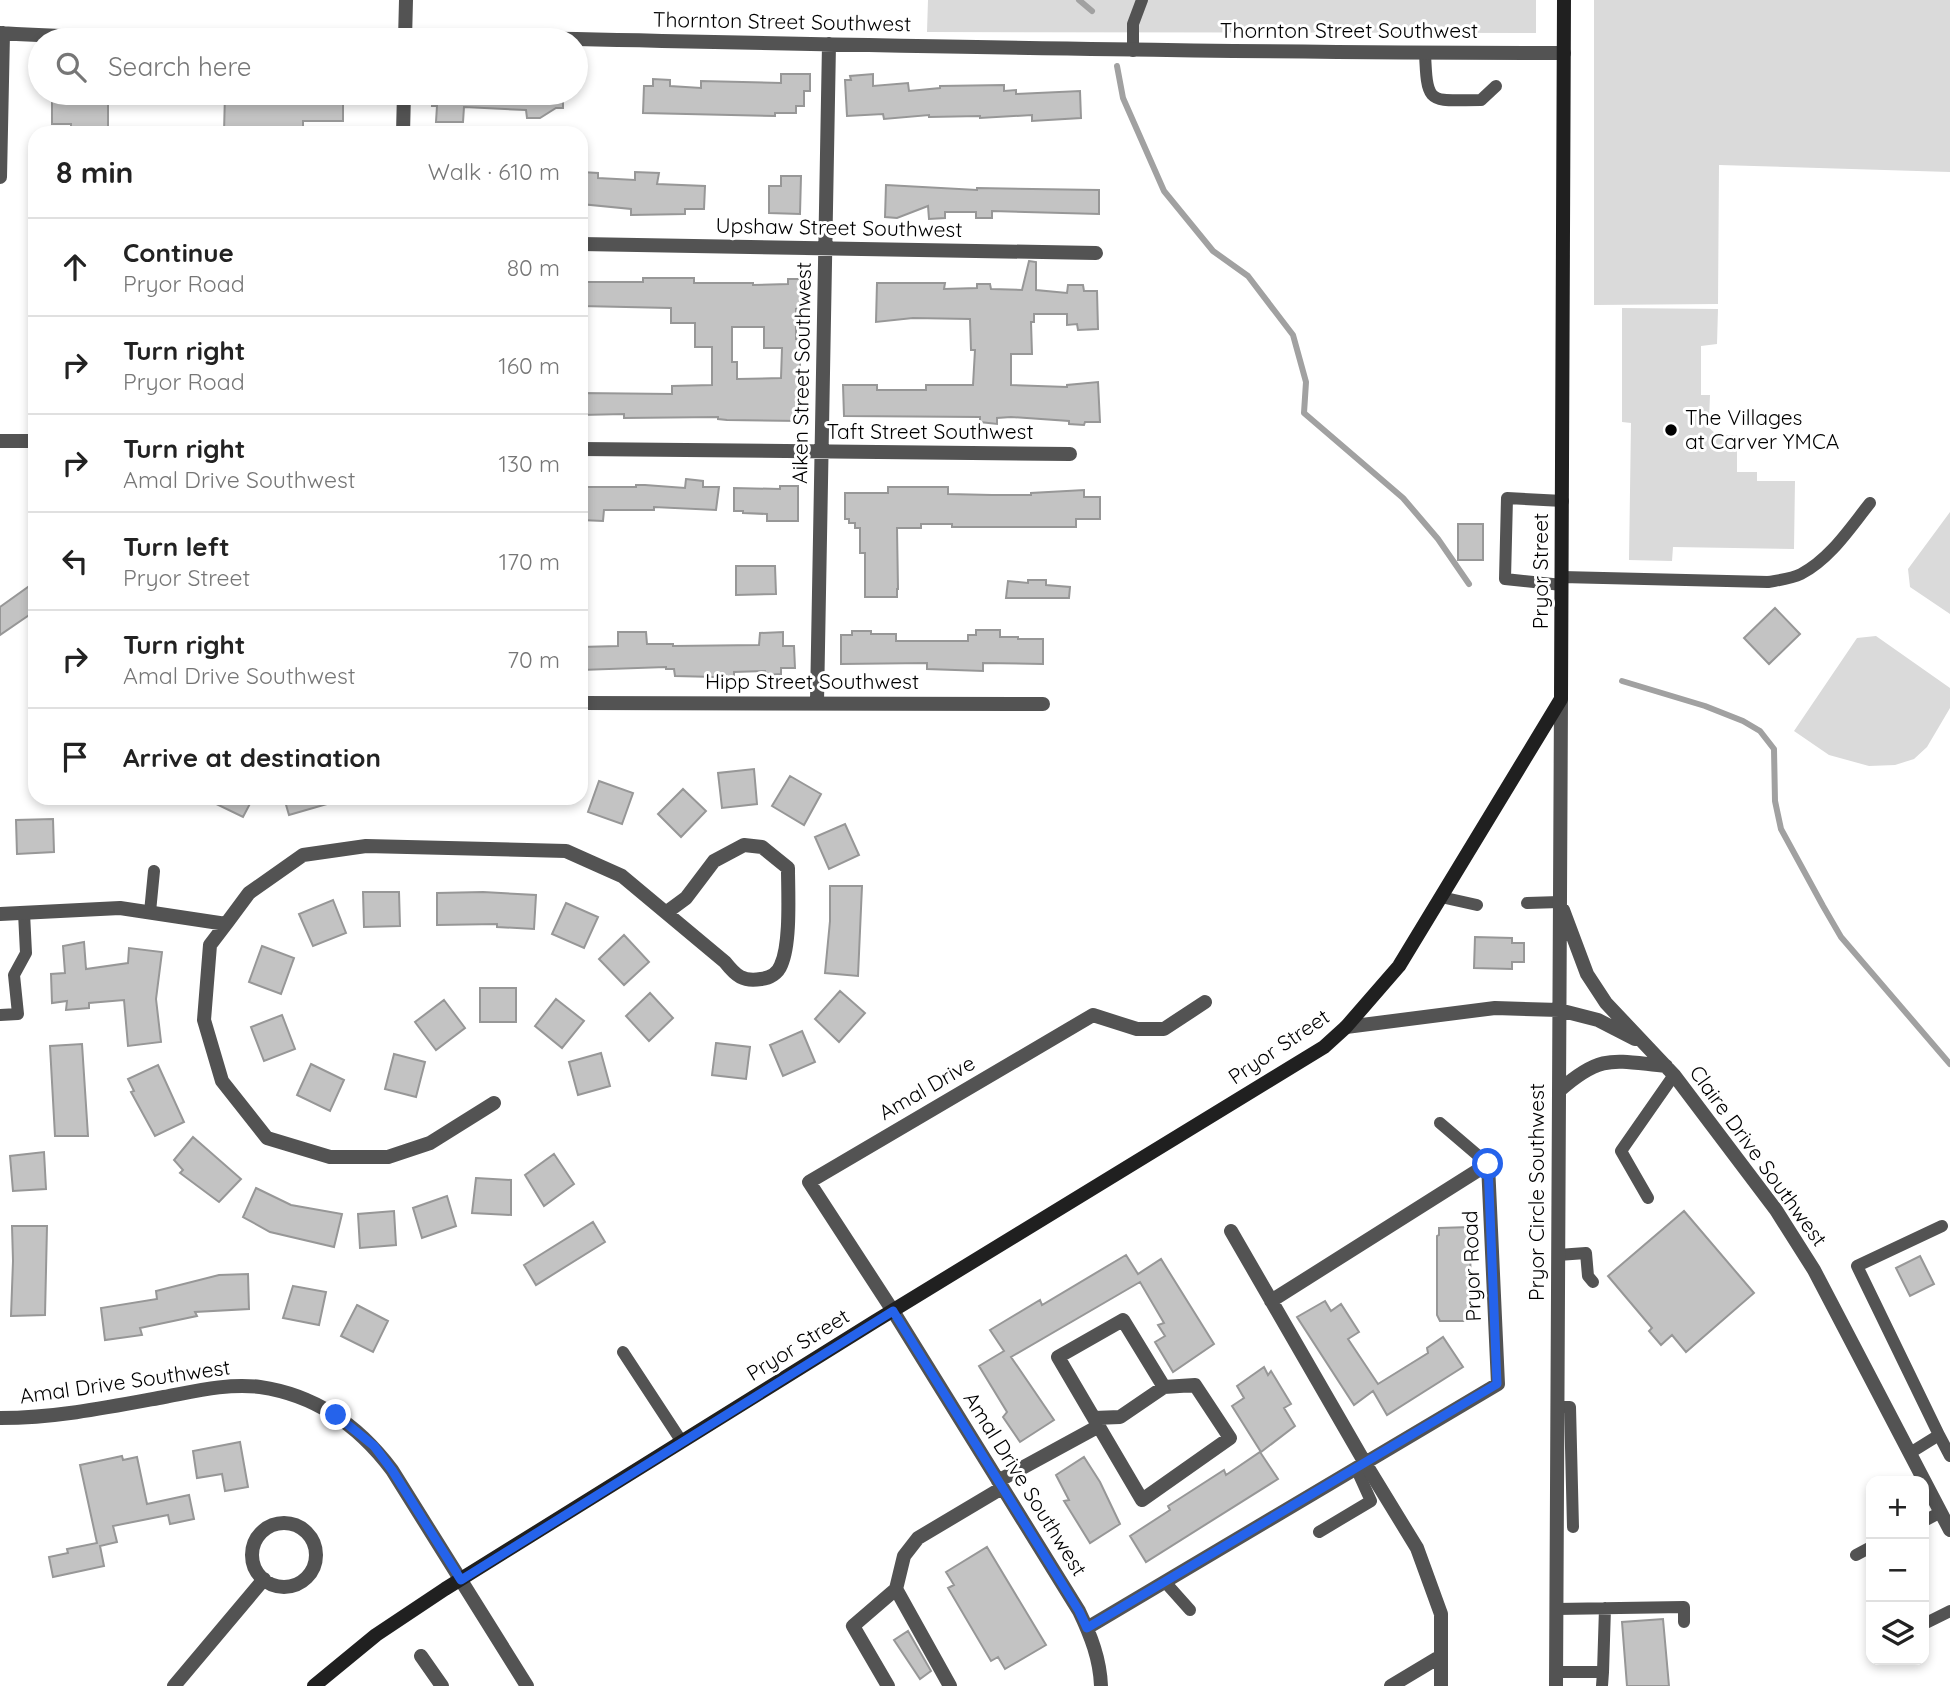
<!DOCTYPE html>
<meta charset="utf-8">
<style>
body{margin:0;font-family:Quicksand,sans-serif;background:#f6f6f6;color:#222}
.controls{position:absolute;right:21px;bottom:21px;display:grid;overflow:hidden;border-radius:14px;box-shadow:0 4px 10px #0003}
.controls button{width:63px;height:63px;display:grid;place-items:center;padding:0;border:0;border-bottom:2px solid #e0e0e0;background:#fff;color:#222;font:35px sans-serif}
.stop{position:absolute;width:21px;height:21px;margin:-16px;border:5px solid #2563eb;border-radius:50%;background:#fff}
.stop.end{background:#2563eb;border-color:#fff;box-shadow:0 2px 7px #0008}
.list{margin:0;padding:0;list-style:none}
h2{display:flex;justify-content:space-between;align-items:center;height:91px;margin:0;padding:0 28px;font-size:30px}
h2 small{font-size:23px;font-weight:400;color:#767676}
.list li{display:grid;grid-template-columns:46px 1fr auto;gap:21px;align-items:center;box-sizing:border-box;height:98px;padding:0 28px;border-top:2px solid #e0e0e0}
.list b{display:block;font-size:26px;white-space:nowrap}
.list p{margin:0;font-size:23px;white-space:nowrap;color:#767676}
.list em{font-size:23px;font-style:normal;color:#767676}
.icon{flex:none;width:38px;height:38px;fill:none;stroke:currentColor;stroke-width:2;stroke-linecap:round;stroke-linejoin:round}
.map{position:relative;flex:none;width:1950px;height:1686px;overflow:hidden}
.search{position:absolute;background:#fff;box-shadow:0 4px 10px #0003;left:28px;top:28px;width:560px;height:77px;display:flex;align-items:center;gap:18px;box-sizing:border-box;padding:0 24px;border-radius:38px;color:#767676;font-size:26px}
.panel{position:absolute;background:#fff;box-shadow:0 4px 10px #0003;left:28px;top:126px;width:560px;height:679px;border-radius:21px}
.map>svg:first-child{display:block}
.green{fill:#dadada}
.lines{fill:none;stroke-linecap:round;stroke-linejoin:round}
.stream{stroke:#a1a1a1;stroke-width:6}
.building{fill:#c3c3c3;stroke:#979797;stroke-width:2;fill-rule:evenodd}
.lane{stroke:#535353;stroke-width:12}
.street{stroke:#535353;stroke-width:14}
.secondary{stroke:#202020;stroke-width:14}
.route{stroke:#2563eb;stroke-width:9}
.poi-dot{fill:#000;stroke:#fff;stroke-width:2.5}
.labels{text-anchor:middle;stroke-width:6;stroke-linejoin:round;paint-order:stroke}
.street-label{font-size:21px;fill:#000;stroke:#fff}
.poi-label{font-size:21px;fill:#000;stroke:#fff;text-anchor:start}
</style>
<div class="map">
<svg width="1950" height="1686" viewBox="0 0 1950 1686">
<rect width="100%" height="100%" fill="#fff"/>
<!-- green -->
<path class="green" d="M928,0h608v33l-609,-1z
M1594,0h356v172l-231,-7 -1,139 -124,1z
M1622,308l96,1 -1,35 -16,2v49h9l-1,26 -3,4 11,10h20v37h20v9h38l-1,68 -121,-2 -1,14 -43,-1 2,-137 -9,-1z
M1950,512v102l-40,-27 -2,-18z
M1876,636l74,52v20l-23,39 -13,12 -19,6 -26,1 -40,-11 -35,-24 63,-93z"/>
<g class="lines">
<!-- stream -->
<path class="stream" d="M1079,0l13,11
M1117,66l6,32 41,93 49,60 35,25 45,59 13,47 -2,31 99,85 35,41 31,45
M1622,681l83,25 38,15 17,10 14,18 1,52 6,28 42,77 18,31 109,127"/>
</g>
<!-- building -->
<path class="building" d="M781,74h29v17h-6v15h-8v7h-21v3l-132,-3 1,-27h9v-7l17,1v6l31,2v-7l80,2z
M873,74v12l35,-3 1,8 31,-3v-2l64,-1v6l12,-1v4l64,-3 1,27 -49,3v-6l-52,3v-2l-51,1v-2l-45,4 -1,-5 -36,2 -2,-36h6l-1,-4z
M108,93v40h-37v-9h-19v-30z
M225,93h118v28h-40v12h-79z
M433,93h130v15h-7l-16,10h-13l-1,-8 -62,-3 -1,15h-27l1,-16h-5z
M581,172l17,1v5l37,2v-8l24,1 -2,11 48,2 -1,23h-19v5l-54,1v-6l-50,-5z
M781,176h20l-1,38 -31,-1v-27h12z
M886,185l91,5v-2l122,2v24l-107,-3v7h-16v-6h-31v6l-16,1 -1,-13 -31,12 -12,-1z
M1029,261l7,1v28l31,3 1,-8h15l1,6h13l1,38 -20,1 -1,-6 -10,1v-11h-33v8h-3l1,32h-21v31l56,2v-2l31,-3 2,40h-15l-1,3 -15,-1v-3l-58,-4 -14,1v6l-17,-2v-5l-136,-1 -1,-31h34v5h49v-5h47l2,-35h-4l-1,-31 -57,-1 -37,4 1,-39h68l-1,6 33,-1v-4h13l1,5 31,1z
M643,278h51v5h59v2l35,-1v-5h15v30h-7v30h4v82l-73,-1 -9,-1v-2l-94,1v-4l-43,1v-22l91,1v-8l40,-1v-38h-17v-24h-24v-15l-90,-2v-24h62zM732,327h32v21h18l-1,30 -44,1v-17h-5z
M686,479l17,2v6h16l-3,23 -62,-3v3h-50l-1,11 -22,-1v-33h55v-2h9l40,3z
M780,486h18v35h-31v-7l-24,-1v-2h-9v-23l46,1z
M888,487h60v7l44,1h39v-2l53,-3v7h16v22h-24v8h-124v-3h-31v4h-24l1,61h-1v8h-32v-44h-5v-25h-5v-5h-6v-4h-4v-26h43z
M1458,524h25v36h-25z
M736,566h39l1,28 -40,1z
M1028,580h18v5l24,2 -1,11h-63l2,-17 20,2z
M35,582v29l-35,24v-28z
M1775,608l25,26 -31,30 -25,-26z
M976,630h24v7h18v2h25v25l-60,-1v8l-56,-2v-6l-86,1v-29h11v-4h19v3h25v7h72v-6h8z
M618,632h28l1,12h26v2l86,-1 1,-12 23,-1v14h11l1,22h-14v6l-16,1v-4l-31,1v4l-18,1 -41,-1 -1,-7h-8v-2l-85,3v-23l37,-1z
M754,769l3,35 -35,4 -4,-35z
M790,776l31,18 -17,31 -32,-19z
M599,781l34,12 -11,31 -34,-12z
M683,789l23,22 -25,26 -23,-23z
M204,798h49l-10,19z
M284,798h50v4l-45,13z
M53,819l1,33 -37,2 -1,-34z
M845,824l14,31 -30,14 -14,-32z
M830,886h32l-4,90 -33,-3 5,-52z
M363,892h36l1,34 -36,1z
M483,892l53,3 -2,34 -37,-2v-3l-60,1v-32z
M333,900l13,33 -33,13 -14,-32z
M566,903l32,14 -14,31 -32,-14z
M624,935l25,27 -25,23 -25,-26z
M1475,937l37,1v5h12v19h-12v7l-38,-1z
M84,942l2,27 42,-6 1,-15 33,4 -6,47 5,43 -33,4 -4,-46 -35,3v5l-23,2 1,-9 -15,2 -1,-29 14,-1 -2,-27z
M262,946l32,12 -13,36 -32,-12z
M480,988h36v34h-36z
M840,991l25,22 -26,29 -24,-23z
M650,993l23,25 -24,23 -23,-25z
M556,999l28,22 -22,27 -27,-22z
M444,1000l21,28 -29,22 -21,-28z
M282,1015l13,34 -31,12 -13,-34z
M802,1031l13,31 -32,14 -13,-31z
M716,1043l34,4 -4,32 -34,-4z
M82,1044l6,92h-33l-5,-90z
M601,1053l9,33 -32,9 -9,-33z
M394,1054l31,8 -9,35 -31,-8z
M311,1064l33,16 -14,31 -33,-16z
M158,1065l26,57 -29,14 -24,-44 3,-1 -6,-12z
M193,1137l48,42 -22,23 -39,-29 3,-3 -9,-10z
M44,1152l2,37 -33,2 -3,-35z
M554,1154l20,30 -30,22 -19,-31z
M476,1178l35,2v35l-39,-2z
M256,1188l35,17 51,9 -8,33 -64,-15 -27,-15z
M447,1196l9,30 -34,12 -9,-30z
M394,1211l2,34 -36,3 -2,-34z
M1684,1211l70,82 -68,59 -14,-17 -11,10 -12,-14 3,-3 -44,-52z
M593,1222l12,20 -69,43 -12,-20z
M12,1226h35l-2,89 -34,1 2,-55z
M1470,1227l1,94h-31l-3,-6v-79l2,-1v-7z
M1126,1255l12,19 23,-15 53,85 -41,28 -18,-30 10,-6 -7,-11 6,-2 -24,-41 -129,75 43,63 -34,22 -17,-25 4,-5 -28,-46 25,-15 -14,-21 50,-30 2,5z
M1920,1256l14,28 -24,12 -14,-28z
M248,1274l1,35 -54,3 2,4 -57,12 2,7 -37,5 -4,-32 56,-9 -1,-8 63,-16z
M293,1286l33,6 -7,33 -36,-7z
M1325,1301l6,10 10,-7 18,28 -11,7 30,45 50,-31 -1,-5 16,-11 20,30 -76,48 -14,-24 -19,14 -57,-88z
M357,1305l31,16 -15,31 -32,-16z
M1264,1367l4,8 3,-4 20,33 -7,4 11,18 -34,26 -29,-46 12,-8 -7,-12z
M240,1442l8,45 -23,4 -3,-17 -25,4 -4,-27z
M1260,1452l18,27 -132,83 -16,-26 40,-26 -2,-4 56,-36 2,5z
M122,1456l1,4 14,-3 10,47 42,-9 5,24 -24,5 -2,-9 -55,11 4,16 -17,4 4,20 -51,11 -4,-20 19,-4 -1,-4 30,-6 -17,-78z
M1084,1457l16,25 20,42 -30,19 -26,-42 5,-1 -13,-25z
M987,1547l59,98 -41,24 -7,-12 -7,4 -43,-73 6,-3 -8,-13z
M1663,1619l6,67h-42l-5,-64z
M908,1631l23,40 -11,8 -26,-39z"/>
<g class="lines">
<!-- lane -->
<path class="lane" d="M1133,51v-27l9,-24
M1425,52c2,55 4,48 56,48l15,-14
M1562,577l206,5c11,-2 23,-3 33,-8 29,-15 49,-46 69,-71
M1562,585l-57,-6 2,-81 56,3
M1441,897l36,8
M1527,903l33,-1
M150,912l4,-41
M0,1015l18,-1 -4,-39 12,-22 -2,-40
M1440,1123l48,41
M1648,1198l-27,-47 53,-76
M1558,1255l28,-2 2,23 5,6
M623,1352l59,90
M1557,1407h13l3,120
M1939,1435l11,21
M1910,1453l29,-18 -82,-169 85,-40
M1924,1521l17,-9
M1319,1532l52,-31 -15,-33
M1856,1555l15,-8
M1165,1582l25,28
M1556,1609l128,-2v15
M1924,1624l26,-13
M1556,1672h47l-1,14
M1603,1672l2,-64"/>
<!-- street -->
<path class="street" d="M0,33c154,10 309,1 464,4 366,7 733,16 1100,16
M405,40l1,-40
M403,133l1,-40
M0,177l3,-144
M581,244l515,9
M0,441h35
M581,449l489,5
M817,702l12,-658
M581,703l462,1
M1563,910l24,64 19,29 68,72 102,135 38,60 136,260
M0,914l120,-6 106,16 23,-31 54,-38 63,-9 200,5 56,25 103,86c11,14 18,20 36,17 9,-1 17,-6 20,-14 10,-22 7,-72 7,-97l-26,-21 -18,-2 -30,16 -28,37 -19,14
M226,924l-16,21 -6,75 18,61 45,57 63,19h58l42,-14 64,-40
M1346,1027l149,-19 64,2 39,10 37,19
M1560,1090c42,-37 54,-29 106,-24
M1231,1231l134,232 52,85 24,66v72
M0,1418c56,0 110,-11 164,-21 32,-6 64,-14 96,-10 55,8 99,39 132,83l135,216
M1094,1418l26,-1 44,-30 31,-2 35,53 -88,62 -84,-143 65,-37 41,67
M998,1481l101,-55
M252 1555a32 32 0 1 1 64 0a32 32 0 1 1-64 0Z
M1087,1628l411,-244 -10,-220 -217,137
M421,1656l21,30
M174,1686l90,-107
M888,1686l-35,-60 43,-37
M950,1686l-54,-97 8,-33 14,-18 84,-50
M1101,1686c-1,-27 -10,-50 -22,-75l-186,-300 -84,-129 284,-167 44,14h27l41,-27
M1391,1686l50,-30
M1556,1686l5,-987"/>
<!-- secondary -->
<path class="secondary" d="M314,1686l62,-51 69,-46 429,-267 450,-275 22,-20 53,-61 162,-267 3,-699"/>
</g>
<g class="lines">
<!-- route -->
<path class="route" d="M336,1415l38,31 18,24 69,110 432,-269 186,300 8,17 410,-244 -9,-220"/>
</g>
<!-- markers -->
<circle class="poi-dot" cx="1671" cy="430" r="7"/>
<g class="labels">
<!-- street labels -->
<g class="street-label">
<text transform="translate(782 22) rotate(1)" y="7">Thornton Street Southwest</text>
<text x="1349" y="38">Thornton Street Southwest</text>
<text transform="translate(839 228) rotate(1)" y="7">Upshaw Street Southwest</text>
<text transform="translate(802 373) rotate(-89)" y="7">Aiken Street Southwest</text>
<text x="930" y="439">Taft Street Southwest</text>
<text transform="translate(1541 571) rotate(-90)" y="7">Pryor Street</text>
<text x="812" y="689">Hipp Street Southwest</text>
<text transform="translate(1279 1047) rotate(-34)" y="7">Pryor Street</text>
<text transform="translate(927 1088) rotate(-30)" y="7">Amal Drive</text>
<text transform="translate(1758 1156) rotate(54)" y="7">Claire Drive Southwest</text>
<text transform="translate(1537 1192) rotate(-90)" y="7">Pryor Circle Southwest</text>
<text transform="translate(1472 1266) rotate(-92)" y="7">Pryor Road</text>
<text transform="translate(798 1345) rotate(-32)" y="7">Pryor Street</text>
<text transform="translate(125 1382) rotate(-8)" y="7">Amal Drive Southwest</text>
<text transform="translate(1025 1484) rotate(58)" y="7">Amal Drive Southwest</text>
</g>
<!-- poi labels -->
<g class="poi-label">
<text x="1685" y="425">The Villages<tspan x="1685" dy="24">at Carver YMCA</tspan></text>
</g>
</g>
</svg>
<div class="controls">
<button>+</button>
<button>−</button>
<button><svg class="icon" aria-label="layers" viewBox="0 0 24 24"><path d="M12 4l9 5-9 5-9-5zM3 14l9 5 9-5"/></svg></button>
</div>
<div class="stop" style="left:1488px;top:1164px"></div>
<div class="stop end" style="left:336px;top:1415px"></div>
<div class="search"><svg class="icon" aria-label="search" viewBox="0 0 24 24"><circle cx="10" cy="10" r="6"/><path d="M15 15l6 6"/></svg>Search here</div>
<section class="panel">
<h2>8 min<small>Walk · 610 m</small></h2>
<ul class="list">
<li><svg class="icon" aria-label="ahead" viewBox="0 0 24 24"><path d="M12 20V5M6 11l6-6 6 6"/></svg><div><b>Continue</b><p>Pryor Road</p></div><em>80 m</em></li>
<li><svg class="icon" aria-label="right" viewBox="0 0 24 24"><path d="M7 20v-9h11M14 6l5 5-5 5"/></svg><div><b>Turn right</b><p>Pryor Road</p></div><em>160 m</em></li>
<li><svg class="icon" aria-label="right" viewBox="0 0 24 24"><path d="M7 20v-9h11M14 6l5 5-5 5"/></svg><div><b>Turn right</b><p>Amal Drive Southwest</p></div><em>130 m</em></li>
<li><svg class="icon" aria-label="left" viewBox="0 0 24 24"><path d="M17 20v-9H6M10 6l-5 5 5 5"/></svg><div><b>Turn left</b><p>Pryor Street</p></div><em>170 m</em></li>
<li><svg class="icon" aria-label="right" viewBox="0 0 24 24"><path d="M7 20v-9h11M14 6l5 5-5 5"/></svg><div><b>Turn right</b><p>Amal Drive Southwest</p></div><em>70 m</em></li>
<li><svg class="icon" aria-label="arrive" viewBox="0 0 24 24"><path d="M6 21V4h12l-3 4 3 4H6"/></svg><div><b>Arrive at destination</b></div></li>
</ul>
</section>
</div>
